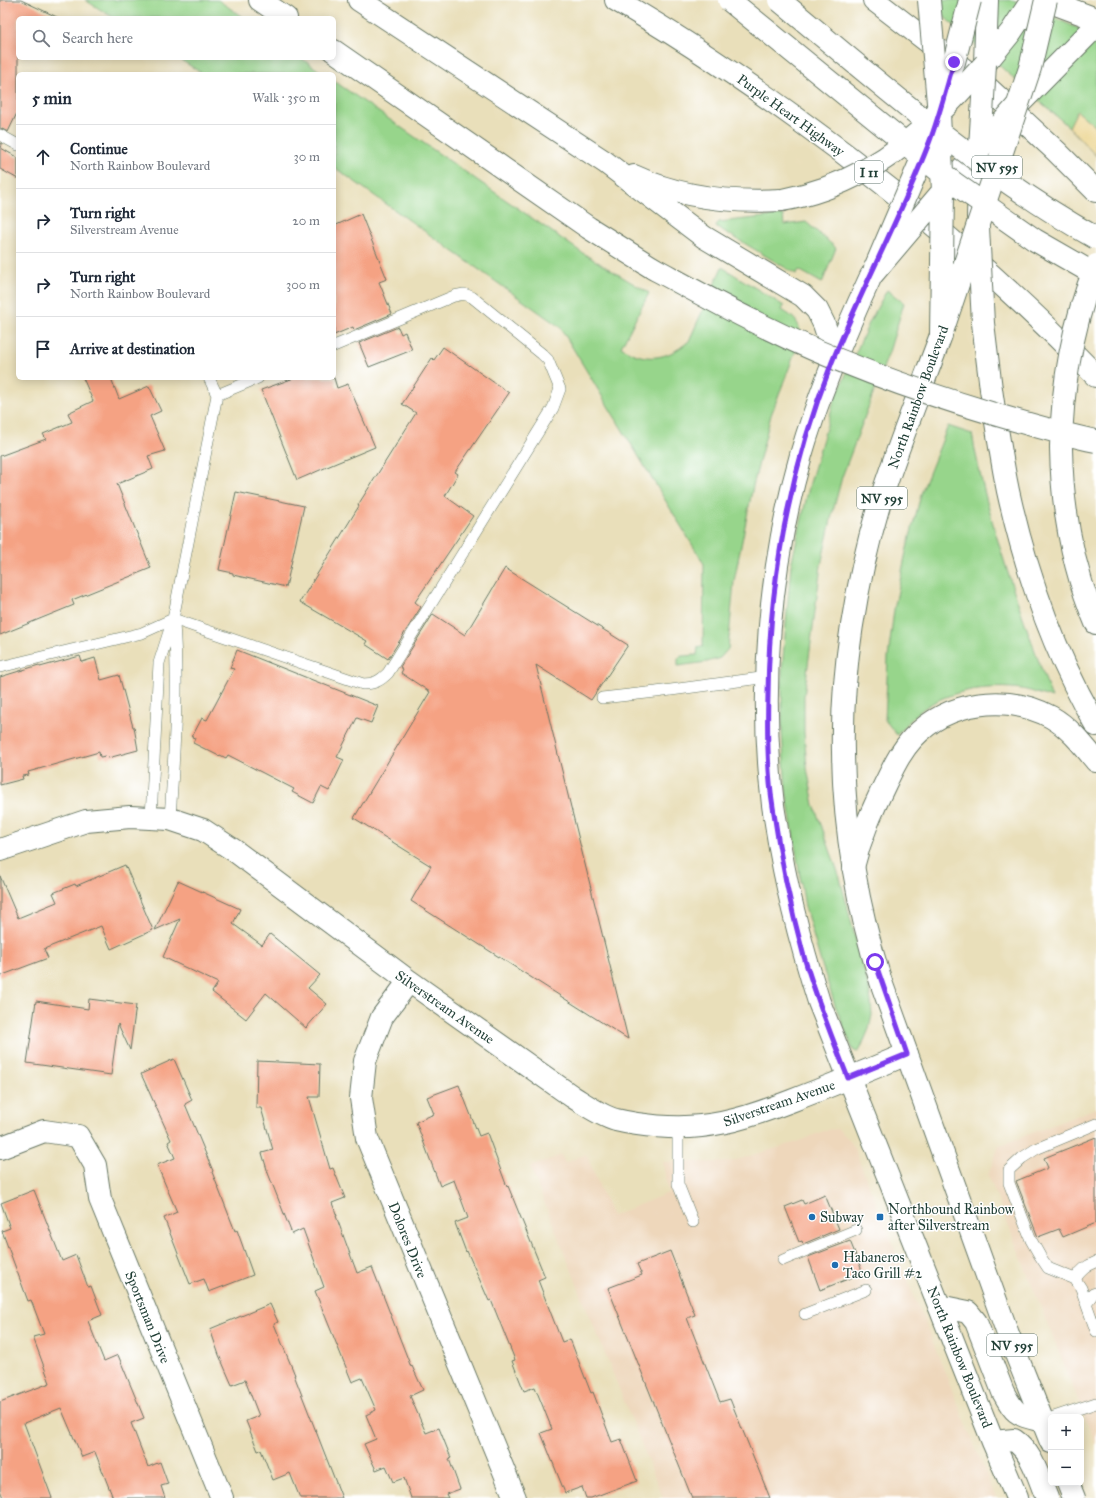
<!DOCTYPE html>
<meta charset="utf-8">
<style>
body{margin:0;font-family:"IM FELL Great Primer",serif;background:#f6f6f7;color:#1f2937}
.controls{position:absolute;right:12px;bottom:12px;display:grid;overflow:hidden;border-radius:6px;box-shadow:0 2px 10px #0003}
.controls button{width:36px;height:36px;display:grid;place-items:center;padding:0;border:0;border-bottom:1px solid #e0e1e3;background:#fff;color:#1f2937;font:20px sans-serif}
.stop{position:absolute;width:12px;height:12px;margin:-9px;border:3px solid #7c3aed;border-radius:50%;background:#fff}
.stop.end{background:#7c3aed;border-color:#fff;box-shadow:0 1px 4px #0008}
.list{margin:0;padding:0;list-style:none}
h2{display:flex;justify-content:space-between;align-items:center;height:52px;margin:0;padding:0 16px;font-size:17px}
h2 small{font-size:13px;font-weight:400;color:#747a83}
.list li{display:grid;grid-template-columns:26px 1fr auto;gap:12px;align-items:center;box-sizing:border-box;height:64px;padding:0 16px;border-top:1px solid #e0e1e3}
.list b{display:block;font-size:15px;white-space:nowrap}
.list p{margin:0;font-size:13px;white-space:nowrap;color:#747a83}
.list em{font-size:13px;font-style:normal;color:#747a83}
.icon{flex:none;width:22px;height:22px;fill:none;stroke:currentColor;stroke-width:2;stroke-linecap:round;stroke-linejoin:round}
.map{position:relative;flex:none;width:1096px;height:1498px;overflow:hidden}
.search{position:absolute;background:#fff;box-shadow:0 2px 10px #0003;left:16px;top:16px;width:320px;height:44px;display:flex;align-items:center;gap:10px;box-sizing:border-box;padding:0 14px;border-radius:6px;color:#747a83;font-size:15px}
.panel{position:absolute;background:#fff;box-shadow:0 2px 10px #0003;left:16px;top:72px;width:320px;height:308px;border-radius:6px}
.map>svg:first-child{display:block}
.built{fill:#eed7bb}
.green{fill:#97d58b;stroke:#5b8960}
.sand{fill:#eeda9e;stroke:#868c69}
.building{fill:#f5a283}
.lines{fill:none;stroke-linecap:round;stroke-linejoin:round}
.service-casing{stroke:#667663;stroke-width:12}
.minor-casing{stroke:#667663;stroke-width:24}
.primary-casing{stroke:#667663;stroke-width:24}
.motorway-casing{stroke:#667663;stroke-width:24}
.service{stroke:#fff;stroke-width:11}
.minor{stroke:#fff;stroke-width:22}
.primary{stroke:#fff;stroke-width:22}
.motorway{stroke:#fff;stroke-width:22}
.primary-bridge-casing{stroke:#667663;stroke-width:24;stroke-linecap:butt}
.motorway-bridge-casing{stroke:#667663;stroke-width:24;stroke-linecap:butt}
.primary-bridge{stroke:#fff;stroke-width:22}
.motorway-bridge{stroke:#fff;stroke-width:22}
.route{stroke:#7c3aed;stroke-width:5}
.poi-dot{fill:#1f6fb2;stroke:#fff;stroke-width:1.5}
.labels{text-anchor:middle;stroke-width:3;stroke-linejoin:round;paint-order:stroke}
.shield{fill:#fff;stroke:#627771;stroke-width:1}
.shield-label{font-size:13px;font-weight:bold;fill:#1f3d34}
.street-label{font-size:14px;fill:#1f3d34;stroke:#fff}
.poi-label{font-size:14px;fill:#1f3d34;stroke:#fff;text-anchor:start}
</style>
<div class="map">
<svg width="1096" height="1498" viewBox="0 0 1096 1498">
<rect width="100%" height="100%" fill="#fff"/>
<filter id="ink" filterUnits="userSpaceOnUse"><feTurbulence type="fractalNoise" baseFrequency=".025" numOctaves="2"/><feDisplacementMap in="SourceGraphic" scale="8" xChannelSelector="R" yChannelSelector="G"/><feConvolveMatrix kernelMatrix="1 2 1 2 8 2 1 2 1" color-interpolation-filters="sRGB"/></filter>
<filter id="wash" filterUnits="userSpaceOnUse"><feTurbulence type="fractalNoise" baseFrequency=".012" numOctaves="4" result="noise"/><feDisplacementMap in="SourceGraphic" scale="16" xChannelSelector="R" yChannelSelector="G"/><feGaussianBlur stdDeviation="0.9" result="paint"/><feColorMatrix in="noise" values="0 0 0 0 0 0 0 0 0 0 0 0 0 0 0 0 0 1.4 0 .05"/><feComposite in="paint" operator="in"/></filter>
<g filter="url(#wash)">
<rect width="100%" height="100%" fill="#e9dfba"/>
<!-- built -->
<path class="built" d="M1096,1108v337l-108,-270 11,-29z
M838,1129l13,12 145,357h-333l-133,-331 31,-12 4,8 21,-9 26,62 56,-23 -5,-31h67l67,-20 29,-12z"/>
<!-- green -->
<path class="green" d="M85,0h133l26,18h-130z
M925,0h88l83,36v91l-19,-16 -8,16z
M178,58h123l23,16h-121z
M334,81l247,171 68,41 -28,54c24,16 46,13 68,-6l33,-74 62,39 -2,4c13,8 17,11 19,27l-30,78 -18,71 -19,95 -6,68 -8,9 -13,4 -29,4v-8l4,-2 15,-1 1,-8h5l1,-83 -144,-237 -226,-160z
M783,215l1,10 22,-3 30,26 -14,35 -23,-13 -3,4 -79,-47 -1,-2 3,-3z
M887,290l17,13 -15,49 -47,125 -10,38 -11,50 -17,131v36l3,36 7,37 26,73 15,59 14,52 2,13 1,13 -3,14 -9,21 -3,2 -4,-2 -18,-45 -15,-46 -15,-52 -19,-117 -4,-57v-63l9,-105 19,-82 24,-82 36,-80z
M948,426l24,8c16,91 49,178 80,264 -9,-3 -20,-7 -30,-9 -30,-4 -66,0 -93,16 -12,7 -22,19 -32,30l-12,-15 3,-62 6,-48 12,-58 16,-61z"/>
<!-- sand -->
<path class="sand" d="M1077,111l19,16v29l-27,-29z"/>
<g id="blocks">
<!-- building -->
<path class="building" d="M0,0h21l38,18h-41v93l-10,21 -8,-4z
M0,143l2,1 -1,4 17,10v21l-18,-10z
M361,214l26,65 -8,3 13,32 -38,16 -1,-3 -19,8v-109z
M398,327l3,7 4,-2 7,18 -43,17 -10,-24z
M443,347l66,46 -54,79 3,2 -13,22 28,20 -58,86 6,5 -33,52 -23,-15 2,-3 -67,-39 59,-96 -1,-1 58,-92 -14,-9 30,-46 2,2z
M83,378h28l8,21 30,-13 12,25 -11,5 15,35 -17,5 5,13 -36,15 34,84 -79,32 2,5 -74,30v-179l46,-17 -3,-5 29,-12 -4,-9 25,-12z
M294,378h40l3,10 11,-4 27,63 -41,17 -37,16 -36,-90z
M236,492l68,14 -18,81 -53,-12v-2l-14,-3z
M505,568l123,77 -37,55 -55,-35 92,374 -217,-138 20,-35 -77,-48 76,-126 -29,-19 2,-4 -3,-2 33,-53 32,21z
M237,650l141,56 -7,17 -14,-5 -20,39 7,3 -15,31 -8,-4 -8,16 -21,-11 2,-3 -66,-34 -2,3 -6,-3 -1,1 -26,-13 2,-5 -3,-1 10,-19 5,2 27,-51 -4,-1z
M80,656l2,6 13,-4 6,22 18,-5 14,52h1l4,23 -30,8 -2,-2 -6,1 -1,-5 -71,20 1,3 -7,1 1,3 -23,6v-108l39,-12 1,2z
M125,865l28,65 -42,19 -10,-23 -57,23 4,9 -48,18v-100l18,42 39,-16 -4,-9 22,-9 1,2z
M178,881l62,28 -7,15 29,21 8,-11 50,41 -12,13 19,16 -21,24 -40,-35 -20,26 -34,-27 6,-9 -55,-26 17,-38 -25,11z
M89,999l47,6 -6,45 -12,-26 -7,51 -84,-12 9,-62 52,8z
M174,1059l18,41 -7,4 28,67 -1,1 23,59 2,-1 16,45 -44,17 -5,-13 -14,5 -26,-66 13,-6 -20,-47 18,-7 -7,-16 3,-2 -30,-66z
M257,1061l63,3 -1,33h-10l21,72 3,-1 12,30 -13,5 5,13h-1l21,57 15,-6 39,100 1,-1 11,24 -13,6 16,37 13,-5 12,30 -2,1 11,30 -14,5 2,4h-37l-7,-20 -11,4 -7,-16 -10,4 -12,-26 12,-5 -10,-24 10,-5 -14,-32 -10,4 -37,-91 9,-4 -21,-58 -11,5 -24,-61 -6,-20 11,-3 -12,-42h-5z
M459,1085l20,51 8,-3 20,54 1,-1 37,91 -7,3 24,62 8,-3 21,54 2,-1 19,50 9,-3 16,42 -46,17h-5l-4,-11 -17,6 -24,-60 11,-4 -17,-42 -11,4 -12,-30 3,-1 -24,-60 -2,1 -22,-50 -1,1 -11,-29 13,-5 -14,-38 -14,6 -24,-64 18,-8 -7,-17z
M1096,1137v86l-33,14 -4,-8 -21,8 -22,-56 32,-13 -4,-10z
M34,1190l28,71 14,-6 12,32 3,-1 11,29 -14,6 16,40 14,-6 26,63 -13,5 17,44 12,-5 8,22 -7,2 4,12h-52l-18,-46 -13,5 -21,-49 -37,15 28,75h-49l-3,-8v-88l50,-19 -17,-46 11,-3 -13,-34 -3,1 -26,-70 8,-3 -9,-25z
M825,1195l14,34 -36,15 -1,-3 -3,1 -14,-35 17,-7 2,4z
M850,1241l13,32 -43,17 -12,-33z
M670,1251l25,64 -8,3 33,84 10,-3 40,99h-78l-84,-210 34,-13 -5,-11z
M270,1304l8,18 -4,2 21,51h-1l48,123h-42l-10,-25 -17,7 -12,-30 -3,1 -12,-30 13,-5 -14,-36 -13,5 -13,-30 -9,-26z"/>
</g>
</g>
<g filter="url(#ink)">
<use href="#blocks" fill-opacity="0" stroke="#667663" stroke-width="1"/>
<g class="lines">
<!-- service casing -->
<g class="service-casing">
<path id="service" d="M0,135l18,10
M209,378l8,17
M0,667l142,-34 31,-14 190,65c11,0 17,-3 25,-11l165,-265 7,-19 -12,-29 -6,-6 -70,-57 -8,-3 -10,2 -120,50
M602,698l54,-6 112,-15
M151,818l8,-155 14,-44 44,-224 41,-17
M170,819c4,-65 9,-130 4,-195
M678,1126v58l15,38
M783,1260l73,-30
M1075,1279c6,-9 11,-13 21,-17
M1096,1293l-3,1 -7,9 10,28
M1086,1303l-5,-15 -6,-9 -27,-11 -8,-12 -9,-16 -22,-57v-13l13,-12 14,-9 60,-25
M805,1314l61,-24
M1054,1417l42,-14"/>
</g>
<!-- minor casing -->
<g class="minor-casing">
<path id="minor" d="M0,850l86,-29 44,-4 40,2 33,11 32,21 174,130 164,116c13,8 28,19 43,23 25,6 59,9 85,6 31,-3 61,-14 90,-25 39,-15 78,-31 116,-47
M409,981l-27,36 -17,44 -4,37 6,40 148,360
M0,1148l44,-17 34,5 17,29 5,34 122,299"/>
</g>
<!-- primary casing -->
<g class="primary-casing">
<path id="primary" d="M871,276c-27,58 -52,117 -70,179 -32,112 -42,234 -28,350 1,8 3,17 4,25 9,59 24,115 42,172l174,440 24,56
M941,335c-21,57 -44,113 -62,170 -23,78 -38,166 -36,247 1,78 15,157 38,230l127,352 43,108
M939,1306l29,6 8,10 27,70c13,24 14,22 39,29
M993,1442l21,-2c19,13 24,37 33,58
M1068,1483l6,15"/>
</g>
<!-- motorway casing -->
<g class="motorway-casing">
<path id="motorway" d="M260,0l26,18
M359,0l246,162 99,75 99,59 14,14 7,14 5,15 3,24
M616,0c63,36 122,76 180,118 107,77 208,163 300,258
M874,0l114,88 68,63 40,40
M1045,0l51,19
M334,51l255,177 64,40
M985,64l26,-32 21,-32
M985,64l2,-64
M1016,107l80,-81
M634,176c45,21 98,27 148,24
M943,191l37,-43
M978,217l2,-69
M991,389c5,34 10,68 17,102 18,81 46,162 88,234
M1061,448c1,60 11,119 35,175
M853,867c8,-32 19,-56 33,-85 8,-16 15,-31 27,-44 35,-37 93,-45 138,-21 18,10 32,28 45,44"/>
</g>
<!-- service -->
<use href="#service" class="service"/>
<!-- minor -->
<use href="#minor" class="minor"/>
<!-- primary -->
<use href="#primary" class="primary"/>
<!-- motorway -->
<use href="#motorway" class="motorway"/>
<!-- primary-bridge casing -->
<g class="primary-bridge-casing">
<path id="primary-bridge" d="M875,268l54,-126 25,-80 16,-62
M943,329l87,-261 16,-68"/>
</g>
<!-- motorway-bridge casing -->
<g class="motorway-bridge-casing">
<path id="motorway-bridge" d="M729,0l225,183 81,57 61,35
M779,0c102,84 201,173 317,238
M929,0l10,114 4,77 -2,144
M980,148l5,-84
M980,148l36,-41
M782,200c61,-11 114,-43 157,-87 16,-15 31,-33 46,-49
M978,227l5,96 8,66
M653,268c35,19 69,38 104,55 76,38 156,67 237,91 34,10 68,20 102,27
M871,276l72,-85
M1061,447c1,-62 12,-124 35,-182"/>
</g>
<!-- primary-bridge -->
<use href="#primary-bridge" class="primary-bridge"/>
<!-- motorway-bridge -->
<use href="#motorway-bridge" class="motorway-bridge"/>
</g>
</g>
<g class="lines" filter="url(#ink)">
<!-- route -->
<path class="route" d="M875,962l32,92 -59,24c-16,-41 -33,-82 -45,-125 -13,-48 -23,-97 -30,-146 -6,-37 -6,-75 -5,-112 1,-114 22,-227 64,-333 30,-74 68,-144 97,-219 10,-26 17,-54 25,-81"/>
</g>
<!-- markers -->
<g class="poi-dot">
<circle cx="812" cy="1217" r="4"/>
<rect x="876" y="1213" width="8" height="8" rx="2"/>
<circle cx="835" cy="1265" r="4"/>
</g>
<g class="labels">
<!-- shield labels -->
<g class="shield">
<rect x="972" y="156" width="50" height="22" rx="3"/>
<rect x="855" y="161" width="28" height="22" rx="3"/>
<rect x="857" y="487" width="50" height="22" rx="3"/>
<rect x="987" y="1334" width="50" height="22" rx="3"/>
</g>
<g class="shield-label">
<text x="997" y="172">NV 595</text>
<text x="869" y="177">I 11</text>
<text x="882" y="503">NV 595</text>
<text x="1012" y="1350">NV 595</text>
</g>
<!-- street labels -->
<g class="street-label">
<text transform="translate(791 115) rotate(36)" y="5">Purple Heart Highway</text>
<text transform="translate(918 397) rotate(-70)" y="5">North Rainbow Boulevard</text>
<text transform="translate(445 1007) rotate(35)" y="5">Silverstream Avenue</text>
<text transform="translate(779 1103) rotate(-19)" y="5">Silverstream Avenue</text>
<text transform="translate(408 1240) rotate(68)" y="5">Dolores Drive</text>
<text transform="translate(148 1317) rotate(68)" y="5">Sportsman Drive</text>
<text transform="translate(960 1357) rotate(68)" y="5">North Rainbow Boulevard</text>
</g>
<!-- poi labels -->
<g class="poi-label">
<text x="888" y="1214">Northbound Rainbow<tspan x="888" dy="16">after Silverstream</tspan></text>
<text x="820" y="1222">Subway</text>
<text x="843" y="1262">Habaneros<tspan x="843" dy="16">Taco Grill #2</tspan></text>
</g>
</g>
</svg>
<div class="controls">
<button>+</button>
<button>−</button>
</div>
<div class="stop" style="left:875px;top:962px"></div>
<div class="stop end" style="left:954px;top:62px"></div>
<div class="search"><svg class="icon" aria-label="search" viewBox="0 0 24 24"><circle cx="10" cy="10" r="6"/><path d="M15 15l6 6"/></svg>Search here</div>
<section class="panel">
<h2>5 min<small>Walk · 350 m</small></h2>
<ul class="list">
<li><svg class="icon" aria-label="ahead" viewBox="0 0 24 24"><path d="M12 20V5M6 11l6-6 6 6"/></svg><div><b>Continue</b><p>North Rainbow Boulevard</p></div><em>30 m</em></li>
<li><svg class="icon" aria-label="right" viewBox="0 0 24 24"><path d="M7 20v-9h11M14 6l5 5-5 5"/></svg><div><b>Turn right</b><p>Silverstream Avenue</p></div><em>20 m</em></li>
<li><svg class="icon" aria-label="right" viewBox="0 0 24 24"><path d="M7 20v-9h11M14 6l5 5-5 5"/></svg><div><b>Turn right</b><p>North Rainbow Boulevard</p></div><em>300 m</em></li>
<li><svg class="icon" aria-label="arrive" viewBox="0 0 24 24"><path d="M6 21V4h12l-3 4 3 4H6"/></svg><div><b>Arrive at destination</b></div></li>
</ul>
</section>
</div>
